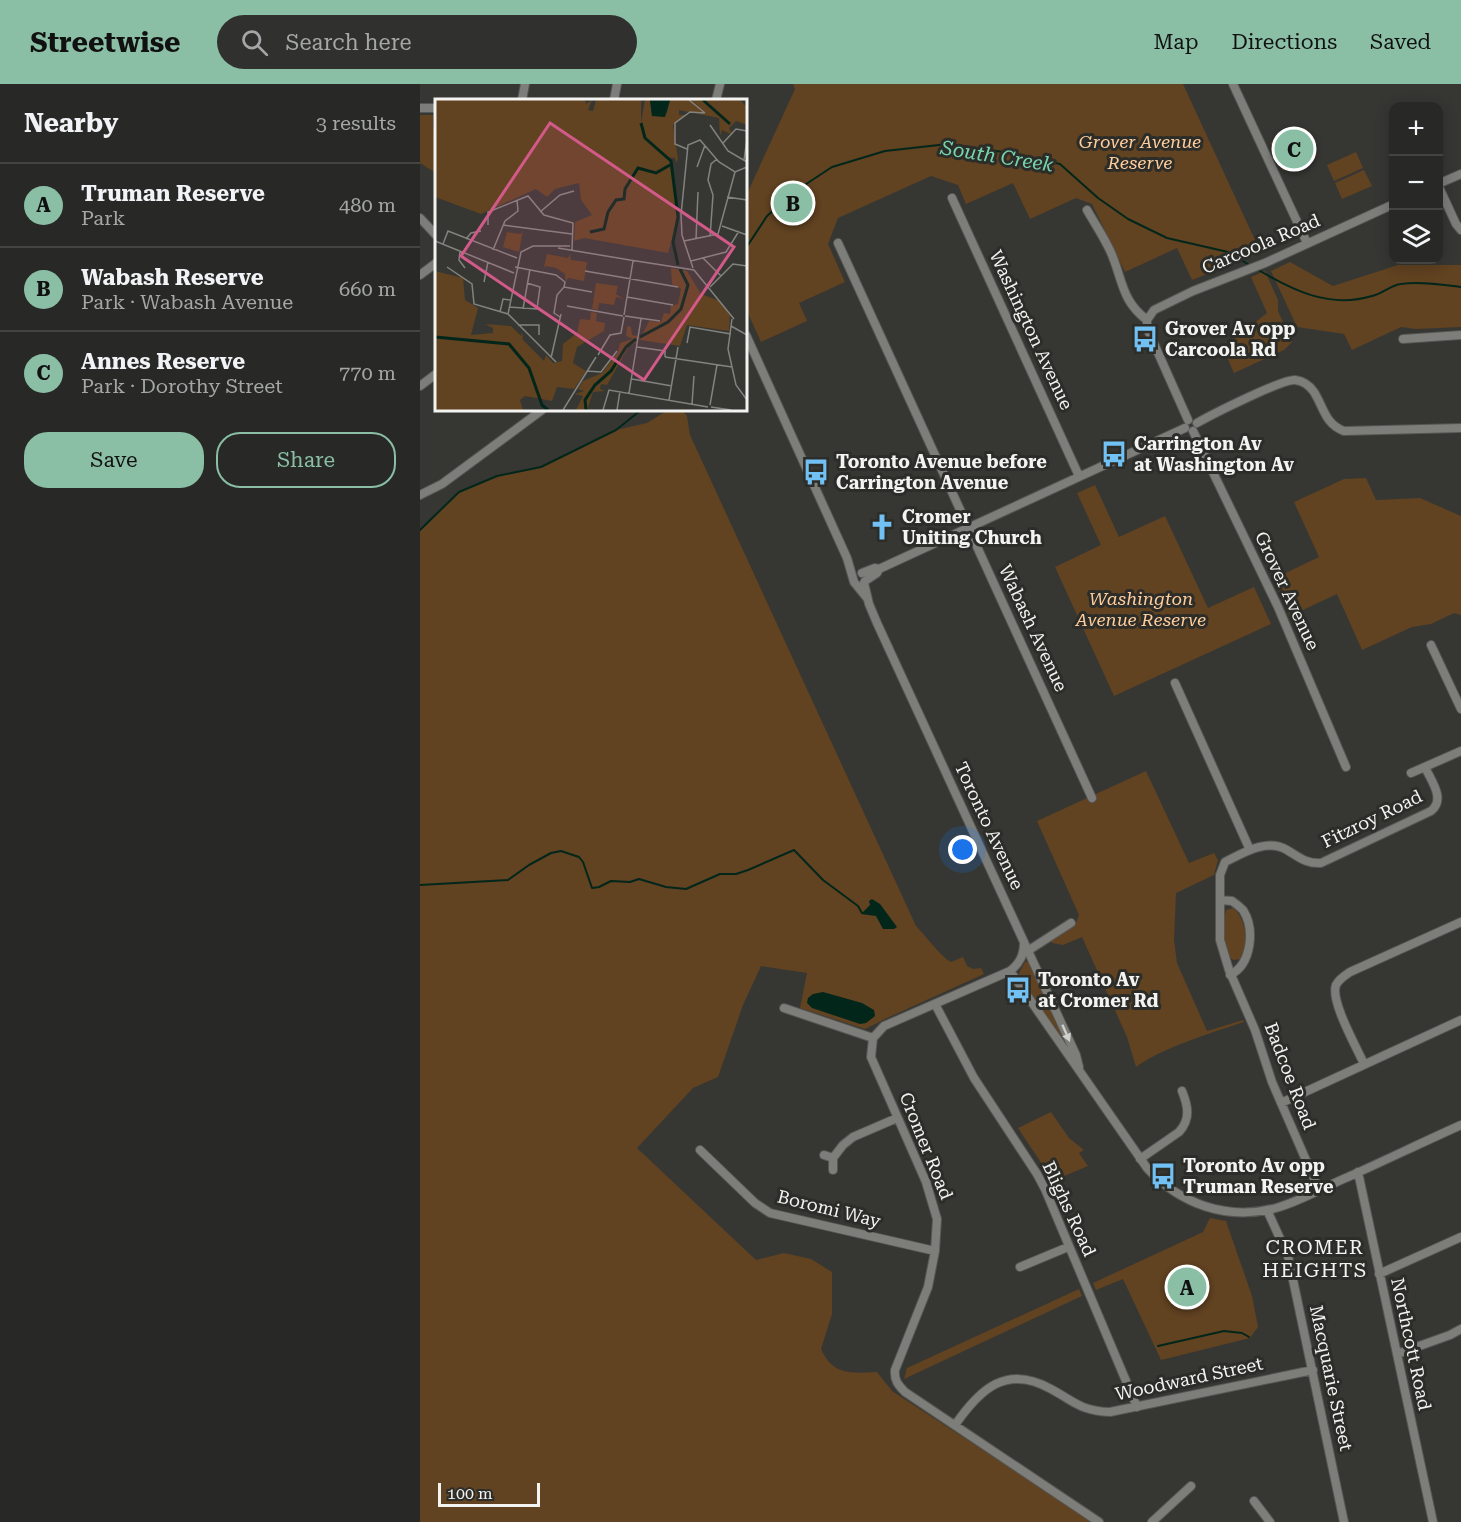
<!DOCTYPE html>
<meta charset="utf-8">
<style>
body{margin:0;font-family:"Roboto Serif",serif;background:#30312e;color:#f1f3f6}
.controls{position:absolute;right:18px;top:18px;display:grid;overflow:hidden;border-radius:12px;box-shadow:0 3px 15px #0003}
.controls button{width:54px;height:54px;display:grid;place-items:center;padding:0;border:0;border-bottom:2px solid #444543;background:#282926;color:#f1f3f6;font:30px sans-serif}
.scale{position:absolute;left:18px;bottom:15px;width:102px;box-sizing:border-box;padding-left:6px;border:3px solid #f3f3f1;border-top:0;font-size:16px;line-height:21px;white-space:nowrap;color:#f3f3f1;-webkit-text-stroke:4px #2c2d29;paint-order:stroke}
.you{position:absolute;left:543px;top:766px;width:21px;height:21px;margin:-15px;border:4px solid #fff;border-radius:50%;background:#1a73e8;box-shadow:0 0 0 9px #1a73e833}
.badge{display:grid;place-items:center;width:39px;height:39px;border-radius:50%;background:#8abfa5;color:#111;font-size:20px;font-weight:700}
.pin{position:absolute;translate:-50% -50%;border:3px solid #fff;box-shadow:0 2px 6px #0006}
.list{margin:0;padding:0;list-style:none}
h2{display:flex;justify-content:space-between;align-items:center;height:78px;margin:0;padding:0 24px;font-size:26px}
h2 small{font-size:20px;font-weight:400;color:#a5a6a7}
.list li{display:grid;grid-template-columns:39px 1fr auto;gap:18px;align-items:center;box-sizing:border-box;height:84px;padding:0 24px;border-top:2px solid #444543}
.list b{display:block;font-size:22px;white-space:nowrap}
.list p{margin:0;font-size:20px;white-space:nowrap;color:#a5a6a7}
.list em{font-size:20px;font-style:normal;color:#a5a6a7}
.actions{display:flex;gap:12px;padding:18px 24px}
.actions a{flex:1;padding:14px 0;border:2px solid #8abfa5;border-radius:24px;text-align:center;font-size:21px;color:#8abfa5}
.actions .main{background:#8abfa5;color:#111}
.icon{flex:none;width:33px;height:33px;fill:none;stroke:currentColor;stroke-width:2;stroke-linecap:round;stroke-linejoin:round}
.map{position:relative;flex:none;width:1041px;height:1438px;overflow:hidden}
header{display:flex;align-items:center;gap:36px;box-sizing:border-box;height:84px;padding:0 30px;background:#8abfa5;color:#111}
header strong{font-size:28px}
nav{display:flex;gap:33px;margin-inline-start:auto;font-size:21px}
.search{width:420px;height:54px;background:#30312e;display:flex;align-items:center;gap:15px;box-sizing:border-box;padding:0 21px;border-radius:33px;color:#a5a6a7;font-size:22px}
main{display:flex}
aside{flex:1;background:#282926}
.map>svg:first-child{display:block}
.green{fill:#614221}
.water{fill:#03261a}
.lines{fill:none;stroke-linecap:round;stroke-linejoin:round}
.stream{stroke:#03261a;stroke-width:2}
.minor-casing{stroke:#555553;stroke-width:10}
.minor{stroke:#7d7e7a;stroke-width:8}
.oneway{fill:#d0d0cd}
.labels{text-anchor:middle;stroke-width:6;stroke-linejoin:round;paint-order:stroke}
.park-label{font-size:18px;font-style:italic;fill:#ffcd9b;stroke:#2c2d29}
.street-label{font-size:18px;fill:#f3f3f1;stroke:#2c2d29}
.poi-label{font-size:18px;font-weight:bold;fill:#f3f3f1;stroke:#2c2d29;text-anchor:start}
.water-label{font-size:20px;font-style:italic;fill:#76d5ae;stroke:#2c2d29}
.neighbourhood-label{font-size:20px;letter-spacing:1.5px;fill:#f3f3f1;stroke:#2c2d29}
.inset-river{fill:none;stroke:#03261a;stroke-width:3}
.inset-road{fill:none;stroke:#82827f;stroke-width:1.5}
.view{fill:#d15a88;fill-opacity:0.15;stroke:#d15a88;stroke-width:3}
.inset-edge{fill:none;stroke:#f3f3f1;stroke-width:3}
</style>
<header>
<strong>Streetwise</strong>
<div class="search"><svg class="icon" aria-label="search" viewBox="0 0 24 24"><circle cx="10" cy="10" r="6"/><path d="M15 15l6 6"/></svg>Search here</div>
<nav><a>Map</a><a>Directions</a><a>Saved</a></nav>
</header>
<main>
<aside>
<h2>Nearby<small>3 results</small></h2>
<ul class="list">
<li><span class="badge">A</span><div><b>Truman Reserve</b><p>Park</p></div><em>480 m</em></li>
<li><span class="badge">B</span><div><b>Wabash Reserve</b><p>Park · Wabash Avenue</p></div><em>660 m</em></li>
<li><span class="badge">C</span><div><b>Annes Reserve</b><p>Park · Dorothy Street</p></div><em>770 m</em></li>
</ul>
<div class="actions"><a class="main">Save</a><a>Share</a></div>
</aside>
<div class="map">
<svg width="1041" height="1438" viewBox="0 0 1041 1438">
<rect width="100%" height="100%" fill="#363733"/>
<!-- green -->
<path class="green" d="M373,0h390l78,169 -69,27 -15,-32 -52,24 -33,-68 -16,-6 -46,21 -17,-36 -47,21 -8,-19 -27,-9 -93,42 -10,26 17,38 -46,21 8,18 -46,21 -15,-33v-113l49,-107z
M0,31h13v13l3,4v41l-16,-10z
M885,44l12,28 -34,15 -13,-28z
M936,68l7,16 -29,13 -7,-16z
M944,86l8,16 -30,13 -7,-16z
M870,178l43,24 65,-21h63v62l-45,2 -15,-2 -49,23 -8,-16 -47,-7 -26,-56z
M845,187l13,29v11l14,31 -8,8 -50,23 -11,-25 44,-35 -16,-36z
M248,326h14l5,6 3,19 226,491c10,10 24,30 35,36l12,-5 4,9 6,3 8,-1 3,6 -97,44 -22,11 -65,-21 7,-35 -46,-7 -18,39 -25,72 -25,11 -56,60 119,112 28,-7 27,6 21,13v42l-11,35c12,27 31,24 56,23l15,19 201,131h-673v-992l39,-38 38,-16 44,-9 75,-37 31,-7z
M946,394l10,22 44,-2 41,18v99l-7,-2 -23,11 -19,3 -50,23 -25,-56 -47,22 -17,-37 46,-22 -25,-55 50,-23z
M675,401l24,52 46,-21 43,92 46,-21 17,37 -157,72 -59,-129 46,-22 -24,-52z
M726,687l43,92 25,-10 4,7 -4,15 -38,18 -2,47 3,23 30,68 36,-11 1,2c-33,11 -80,25 -108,45l-9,-30 -45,-100 -19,8 -11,-2 -2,-3 25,-15 4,-10 -42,-94z
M813,824c9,6 14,25 13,37 0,4 -3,10 -5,14l-8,1c-13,-10 -10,-36 -7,-50z
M609,877l46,96 -56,-78v-6l6,-11z
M631,1028l18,26 15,12 -5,3 9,13 -38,16 -6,-15 -26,-39z
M790,1134l16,3 26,75 6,31 -8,11 -89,22 -38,-81 -27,11 -3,-7 110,-51z
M659,1205l3,7 -178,83 3,-11z"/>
<!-- water -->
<path class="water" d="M452,815l8,5 17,23 -3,2h-11l-7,-13 -15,-2 9,-9 -1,-4z
M403,908l39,11 12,7 1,6 -9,7 -6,1 -48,-16 -5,-5 1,-5 5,-4z"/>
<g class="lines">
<!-- stream -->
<path class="stream" d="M326,164l21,-32 27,-24 38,-25 53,-16 63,-7 69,10 43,10 38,34 30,21 39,19 61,14 23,14
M835,184c37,22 74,41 117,28 10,-2 19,-11 29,-12 20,-3 41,1 60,3
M0,446l39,-38 38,-16 44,-9 75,-37 25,-20
M0,801l88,-5 21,-15 22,-12 10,-2 18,6 4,5 9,26 7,-1 12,-6 19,1 9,-3 27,8 20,2 34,-15h16l12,-4 46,-20 29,30 35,26 4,7
M738,1262l66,-15 18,2 7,4"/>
<!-- minor casing -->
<g class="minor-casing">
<path id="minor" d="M813,0l74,159
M102,16l3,-16
M194,16l3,-16
M296,16l4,-16
M0,24h16
M1018,100l23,-10
M1018,101l18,39 5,6
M532,114l127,278
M667,126c8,14 19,30 25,45 11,27 10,46 35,65v8l41,92
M0,134l16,17
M418,159l254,555
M0,191l16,-12
M727,236l7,-10 39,-19 72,-28 129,-59
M326,251l101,223 7,24 13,16
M983,255l58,-4
M0,302l16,-12
M777,339c14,-8 85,-44 98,-43 8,1 15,6 19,12 10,16 11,32 30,39l117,-3
M773,347l85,176 68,160
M0,411l22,-11 100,-74
M442,489l13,-5 4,1 306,-141
M445,497l12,-8 2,-4
M444,499l5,21 8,19 199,432 3,12
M1011,561l30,64
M755,599l75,167
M991,689l50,-22
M800,816l12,1c3,2 8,6 11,9 12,19 9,54 -13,65
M604,858c0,13 -4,21 -14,29l-126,55 -11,12 -2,19 55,125 11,37 -2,32 -7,36 -33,83c-1,10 3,15 10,22l194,130
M609,866l42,-27
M590,887l137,197c33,36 80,53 129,40 25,-7 48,-21 72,-31 38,-17 75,-35 113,-52
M515,920l39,74 63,96 8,15 92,218
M364,924l89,30
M944,980c-7,-16 -34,-63 -28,-79 3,-6 8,-9 14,-13l111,-50
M861,1019l180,-83
M280,1066l55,53 15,10 165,38
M404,1071l9,3
M720,1075l39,-27c12,-13 9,-26 3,-41
M413,1086v-12l10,-13 10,-8 44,-19
M938,1088l75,350
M899,1106l-47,-108 -17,-52 -26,-60 -9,-30v-65l5,-13c18,-9 42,-24 62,-12 12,7 19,14 34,13l110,-52c15,-12 0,-30 -6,-44
M847,1126l21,46 56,266
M600,1183l48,-20
M959,1190l82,-37
M977,1270l53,-19 11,-6
M535,1341c25,-36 51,-61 96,-36 24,13 30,22 59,23l203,-42
M834,1417l16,21
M732,1438l39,-36"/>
</g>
<!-- minor -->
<use href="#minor" class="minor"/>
</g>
<!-- one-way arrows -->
<defs><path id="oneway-solid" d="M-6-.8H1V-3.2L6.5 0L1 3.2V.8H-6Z" transform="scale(1.5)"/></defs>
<use class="oneway" href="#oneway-solid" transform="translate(646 949) rotate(66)"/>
<!-- icons -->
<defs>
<g id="bus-bare" transform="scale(2.07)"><path d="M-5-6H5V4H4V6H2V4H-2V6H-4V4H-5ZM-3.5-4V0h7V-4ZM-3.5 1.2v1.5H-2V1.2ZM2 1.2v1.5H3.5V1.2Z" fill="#72c1f5" stroke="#2c2d29" stroke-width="2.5" paint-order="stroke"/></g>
<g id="church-bare" transform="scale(2.07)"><path d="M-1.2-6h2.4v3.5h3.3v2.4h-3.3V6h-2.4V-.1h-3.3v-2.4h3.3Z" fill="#72c1f5" stroke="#2c2d29" stroke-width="2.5" paint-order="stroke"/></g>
</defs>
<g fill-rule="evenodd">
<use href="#bus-bare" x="725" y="255"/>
<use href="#bus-bare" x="694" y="370"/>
<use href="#bus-bare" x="396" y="388"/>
<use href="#church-bare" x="462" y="443"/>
<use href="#bus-bare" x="598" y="906"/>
<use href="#bus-bare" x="743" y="1092"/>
</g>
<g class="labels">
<!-- park labels -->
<g class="park-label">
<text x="720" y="64">Grover Avenue<tspan x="720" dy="21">Reserve</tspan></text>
<text x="721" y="521">Washington<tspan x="721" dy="21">Avenue Reserve</tspan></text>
</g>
<!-- street labels -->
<g class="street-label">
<text transform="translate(841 160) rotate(-23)" y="6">Carcoola Road</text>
<text transform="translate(611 246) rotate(65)" y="6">Washington Avenue</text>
<text transform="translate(867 507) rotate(65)" y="6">Grover Avenue</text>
<text transform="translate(613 544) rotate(65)" y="6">Wabash Avenue</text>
<text transform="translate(952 735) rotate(-26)" y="6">Fitzroy Road</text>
<text transform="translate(569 742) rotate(65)" y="6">Toronto Avenue</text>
<text transform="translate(870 992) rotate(69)" y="6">Badcoe Road</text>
<text transform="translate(506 1062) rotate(68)" y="6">Cromer Road</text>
<text transform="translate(409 1125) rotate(14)" y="6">Boromi Way</text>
<text transform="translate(649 1125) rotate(65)" y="6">Blighs Road</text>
<text transform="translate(991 1260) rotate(78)" y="6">Northcott Road</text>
<text transform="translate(911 1294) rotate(78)" y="6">Macquarie Street</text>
<text transform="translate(769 1295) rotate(-12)" y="6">Woodward Street</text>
</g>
<!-- poi labels -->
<g class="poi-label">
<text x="745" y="251">Grover Av opp<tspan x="745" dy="21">Carcoola Rd</tspan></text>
<text x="714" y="366">Carrington Av<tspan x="714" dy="21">at Washington Av</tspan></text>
<text x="416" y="384">Toronto Avenue before<tspan x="416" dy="21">Carrington Avenue</tspan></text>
<text x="482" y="439">Cromer<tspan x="482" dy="21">Uniting Church</tspan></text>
<text x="618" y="902">Toronto Av<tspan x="618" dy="21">at Cromer Rd</tspan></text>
<text x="763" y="1088">Toronto Av opp<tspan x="763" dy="21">Truman Reserve</tspan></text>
</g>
<!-- water labels -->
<g class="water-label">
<text transform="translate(577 72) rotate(9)" y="7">South Creek</text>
</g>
<!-- neighbourhood labels -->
<g class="neighbourhood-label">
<text x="895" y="1170">CROMER<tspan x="895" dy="23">HEIGHTS</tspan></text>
</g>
</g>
<!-- overview -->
<g transform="translate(15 15)">
<rect width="312" height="312" fill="#363733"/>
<path d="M0,1h150l1,4 6,-4 -4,10 5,1 3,-11h45v23l4,-23h5l2,16 15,-3 3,-13h70l7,7v18l-11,-4 -7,7 4,7 -11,-5 -2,6 -1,-18 -40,-8v5h8l-14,10 5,34 -2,4 -1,-5 -10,-1 6,4 7,56 -10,36 -84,-15 -10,3 1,-19 17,-7 -11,-15 -2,-17 -24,6 -8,8 -11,-8 -55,25 -46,-17zM88,131l-4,22 -16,-5 4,-15 14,2zM112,155l21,4 2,-4 1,6 16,2 -3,19 -16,-3 -2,4 -1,-8 -9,-6 -11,-2 -2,5zM236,169l16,3 14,23 19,7 10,15 -1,15 -42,-6 -7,21 -40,-6 9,-19 12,1 3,-9 6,1 1,-8 7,-2 3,-15 -9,-5zM0,172l28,7 2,22 13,8 -7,27 22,-2v-5l-8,-4 26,2 10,10 1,-5 1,9 21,21 2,-6 7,8 9,-2 1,-17 14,-11 3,-14 10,1 1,-8 6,1 -1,8 9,2 -1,8 -27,16 -4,16 13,8 -12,18 -17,-2 -5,14 -27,-5 -5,4 3,10h-88zM161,184l22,3 -2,8 8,5 -8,-2 -2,8 -15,-2 -1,7 -6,-1zM192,227l4,1 1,8 6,1 -2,7 -7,3 -22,39 -6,-1 -1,5 5,2 -12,1 -6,18h-11l7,-14 -8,-2 9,-3 -6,-2 5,-8 19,-8 16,-21 2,-9 13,-4 -7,-3z" fill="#614221"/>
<path d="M215,1h20l-5,17 -13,-1z" fill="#03261a"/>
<path class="inset-river" d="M268,1l27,24M206,24l4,15 26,23 7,56 -5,25 5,23M155,133l14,-3 4,-17 8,-12 8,-1 1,-10 13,-21 18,5 14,-8M0,238l74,7 20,24 13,37 6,5M205,238l28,-15 13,-13 7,-24 -8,-16M151,311l-1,-10 10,-15 16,-14 15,-24 10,-8"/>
<path class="inset-road" d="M254,1l16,13M275,26l18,26 19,11M288,44l13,-14 11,2M252,50l-12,-5v-21l15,-11 15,1M309,61l3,-21M262,68l8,-22M292,98l20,3M105,113l20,-17 14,-4M53,126v-13l40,-16 16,19 29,8 -1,27M68,126l69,9M287,127l25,9M275,138l3,-42 -5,-15 3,-16 6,-5M31,140l5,-6 10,-2M261,140l2,-47M0,142l79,32M249,142l34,-7 17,-62M8,145l5,-13 69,27M123,149l72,12M58,151l12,-29 13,-10 -1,-11M25,152l-1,9 6,8M268,159l18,18M195,161l64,10 40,49M256,162l35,-9 13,-21M12,168l25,17 2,20 34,10 48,48M80,168l41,8 9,7 -1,5M258,169l-11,-33 -1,-20 7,-70 12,-5 19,22 16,10 12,-5M150,172l93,16M49,183l4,-20M129,188l28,5M275,188l23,-23 14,2M192,198l46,8M132,207l56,10M74,208l28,2 3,-22 -13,-4M88,210l7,-40M65,213l3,-13 7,1M73,215l13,-62 12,-6h37M189,216l9,-54M190,217l35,5M125,218l-6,-4 3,-18 7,-8M297,220l-4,30 8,36 11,15M83,226h21v10M296,227l16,9M252,244l3,-16 41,7M202,248l28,4v6M163,256l12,-20 11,-2 3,-16M230,258l67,10M116,259l10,-44M152,272l14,1 16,-21M197,280l40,7M194,294l12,-74M234,301l9,-53M257,305l2,-28M275,306l7,-40M276,308l20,3M128,311l33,-53M168,311l6,-20 99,17M182,311l3,-19"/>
<path class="view" d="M115,24l184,124 -90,133 -183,-124z"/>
<rect width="312" height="312" class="inset-edge"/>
</g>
</svg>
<div class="controls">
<button>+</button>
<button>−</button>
<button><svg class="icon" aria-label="layers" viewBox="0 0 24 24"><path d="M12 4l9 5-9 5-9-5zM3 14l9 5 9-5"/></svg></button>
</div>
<div class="scale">100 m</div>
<div class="you"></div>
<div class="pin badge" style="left:767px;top:1203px">A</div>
<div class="pin badge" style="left:373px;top:119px">B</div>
<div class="pin badge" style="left:874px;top:65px">C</div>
</div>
</main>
